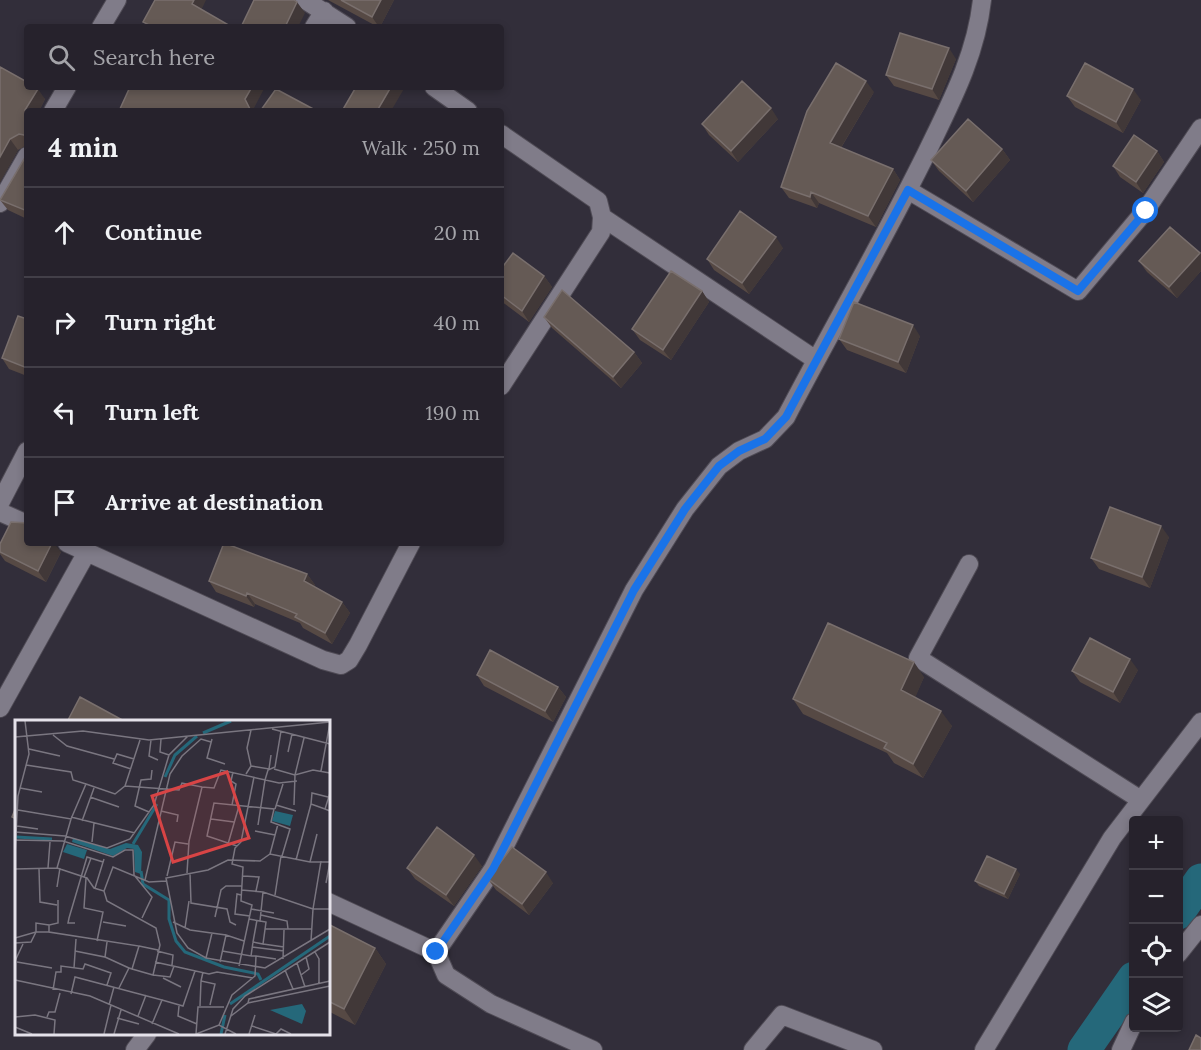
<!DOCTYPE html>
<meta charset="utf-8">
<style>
body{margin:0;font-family:Lora,serif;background:#2e2a34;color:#f1f3f6}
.controls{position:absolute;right:18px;bottom:18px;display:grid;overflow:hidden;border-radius:6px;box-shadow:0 3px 9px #0003}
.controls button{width:54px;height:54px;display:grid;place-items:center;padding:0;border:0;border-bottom:2px solid #423f48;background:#26222c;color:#f1f3f6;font:30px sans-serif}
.stop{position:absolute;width:18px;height:18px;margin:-14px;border:4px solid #1a73e8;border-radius:50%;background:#fff}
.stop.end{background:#1a73e8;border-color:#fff;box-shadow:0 2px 6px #0008}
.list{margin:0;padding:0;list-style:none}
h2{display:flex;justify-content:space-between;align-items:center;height:78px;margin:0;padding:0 24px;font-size:26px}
h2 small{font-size:20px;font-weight:400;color:#a4a4a9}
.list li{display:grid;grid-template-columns:39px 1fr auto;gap:18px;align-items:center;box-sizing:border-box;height:90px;padding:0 24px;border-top:2px solid #423f48}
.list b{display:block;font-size:22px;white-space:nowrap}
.list em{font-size:20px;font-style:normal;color:#a4a4a9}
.icon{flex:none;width:33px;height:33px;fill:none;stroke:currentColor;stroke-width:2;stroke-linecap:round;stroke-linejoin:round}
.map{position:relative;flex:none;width:1201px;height:1050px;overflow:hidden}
.search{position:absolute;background:#26222c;box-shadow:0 3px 9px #0003;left:24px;top:24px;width:480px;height:66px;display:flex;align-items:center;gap:15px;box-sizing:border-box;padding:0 21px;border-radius:6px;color:#a4a4a9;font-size:22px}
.panel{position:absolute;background:#26222c;box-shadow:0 3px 9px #0003;left:24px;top:108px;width:480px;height:438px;border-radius:6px}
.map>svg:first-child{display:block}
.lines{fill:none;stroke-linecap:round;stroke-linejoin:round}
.canal{stroke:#25687a;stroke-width:33}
.minor-casing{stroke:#4f4b55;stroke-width:20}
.minor{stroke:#807c89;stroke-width:18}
.wall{fill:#564944}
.shaded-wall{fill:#413838}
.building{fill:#655a55;stroke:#796f6d;stroke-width:1.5}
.route{stroke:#1a73e8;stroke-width:8}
.inset-river{fill:none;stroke:#25687a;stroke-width:3}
.inset-road{fill:none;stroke:#7a7680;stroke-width:1.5}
.view{fill:#d84445;fill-opacity:0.15;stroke:#d84445;stroke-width:3}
.inset-edge{fill:none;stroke:#e5e2ea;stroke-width:3}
</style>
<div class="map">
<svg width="1201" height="1050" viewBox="0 0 1201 1050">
<rect width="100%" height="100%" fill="#322e3a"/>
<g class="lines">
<!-- canal -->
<path class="canal" d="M1178,913l23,-33
M1084,1050l50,-72"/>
<!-- minor casing -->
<g class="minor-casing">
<path id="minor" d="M305,0l42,27
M101,27l16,-27
M314,27l10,-16
M434,87l34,24
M53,111l14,-24
M501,134l97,67 4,16 -1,15 -100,154
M908,190l170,101 67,-80 56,-83
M0,203l27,-47
M602,217l214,143
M0,503l27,-52
M0,512l27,12
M67,543l256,117 18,5 8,-5 9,-15 53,-102
M969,564l-51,94 223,142
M0,708l87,-156
M328,902l108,50 57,-83 141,-279 51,-81 34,-43 20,-15 26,-12 21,-22c46,-88 96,-174 140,-263 24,-50 50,-98 56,-154
M436,952l10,23 45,29 102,46
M1178,954l23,-29
M135,1050l12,-16
M753,1050l29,-35 91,35
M984,1050l128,-212 89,-116
M1121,1050l13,-28"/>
</g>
<!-- minor -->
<use href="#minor" class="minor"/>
</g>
<!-- wall -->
<path class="wall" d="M328,0h66l-14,27h-2z
M956,59l-17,41 -45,-14 -8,-11z
M0,67l45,32 -6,12h-12v34l-9,5 -18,32z
M874,92l-33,56 52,21 7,11 -24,47 -57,-24 -2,5 -28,-10 -8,-11z
M1067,96l74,4 -18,33 -48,-26z
M778,119l-40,43 -29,-27 -7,-11z
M1002,149l8,11 -37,42 -34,-31 -8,-11z
M1157,151l7,11 -21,31 -23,-16 -7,-11z
M27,154v65l-19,-9 -8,-10z
M783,248l-34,46 -35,-24 -7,-11z
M1200,253l1,2v16l-24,27 -30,-26 -8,-11z
M501,269l43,7 8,11 -23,35 -28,-21z
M702,291l7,11 -38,58 -31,-20 -8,-11z
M544,317l90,35 8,11 -21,25 -69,-60z
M27,319v57l-18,-7 -7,-11z
M920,336l-14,37 -59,-23 -8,-11z
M1169,537l-19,51 -51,-19 -8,-11z
M0,544l61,8 -15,30 -41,-21 -5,-7z
M307,574l8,11 -1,1 28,16 8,11 -18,31 -29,-16 -3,-5 -45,-19 -1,3 -38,-15 -7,-11z
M1138,670l-18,33 -40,-21 -8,-11z
M477,675l81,12 8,10 -13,25 -69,-36z
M924,677l-9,20 37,29 -29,52 -29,-15 -7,-10 -84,-39 -10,-15z
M482,866l-28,40 -39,-27 -8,-11z
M1020,874l-12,25 -29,-13 -4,-5z
M488,879l65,4 -24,32 -33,-25z
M328,924l47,24 11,16 -31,61 -27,-14z"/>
<!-- shaded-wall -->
<path class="shaded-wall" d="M194,0h12l-7,15 -7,-11z
M381,0h13l-14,27h-1l-7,-10z
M297,2l8,11 -7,14h-13z
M949,48l7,11 -17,41 -7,-11z
M866,81l8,11 -37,62 -7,-11z
M252,87h13l-12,23 -2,1 -6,-12z
M391,87h14l-14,24h-14z
M38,89l7,10 -6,12 -14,-1z
M1133,89l8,11 -18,33 -7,-11z
M771,108l7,11 -40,43 -7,-11z
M10,139l8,11 -18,32v-25z
M1002,149l8,11 -37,42 -7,-11z
M1157,151l7,11 -21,31 -7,-11z
M893,169l7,11 -24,47 -8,-11z
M811,192l8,11 -2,5 -7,-11z
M776,237l7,11 -34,46 -7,-11z
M1200,253l1,2v16l-24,27 -8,-11z
M544,276l8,11 -23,35 -7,-11z
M702,291l7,11 -38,58 -8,-10z
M913,325l7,11 -14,37 -8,-11z
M634,352l8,11 -21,25 -8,-11z
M1161,526l8,11 -19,51 -8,-11z
M52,543h2l7,9 -15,30 -8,-11z
M307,574l8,11 -3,7 -8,-11z
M247,593l8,11 -1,3 -8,-11z
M342,602l8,11 -18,31 -7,-11z
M1130,659l8,11 -18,33 -7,-11z
M914,662l10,15 -12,28 -11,-15z
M558,687l8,10 -13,25 -8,-11z
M941,711l11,15 -29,52 -10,-14z
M474,855l8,11 -28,40 -8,-11z
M1016,869l4,5 -12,25 -4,-5z
M546,872l7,11 -24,32 -7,-11z
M375,948l11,16 -31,61 -11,-16z"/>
<!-- building -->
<path class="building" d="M155,0h39l-2,4 40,23h-79l-10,-5z
M254,0h40l3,2 -12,25h-44z
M341,0h40l-9,17z
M900,33l49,15 -17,41 -46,-14z
M836,63l30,18 -36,62 63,26 -25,47 -57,-24 -1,5 -29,-10 26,-76z
M1085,63l48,26 -17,33 -49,-26z
M0,67l27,15v5h8l3,2 -13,21 2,1v27l-3,-3 -5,-1 -9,5 -10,18z
M742,81l29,27 -40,43 -29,-27z
M130,87h122l-7,12 5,10 11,1 15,-21 41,22h-198z
M356,87h35l-14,24h-35z
M968,119l34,30 -36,42 -35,-31z
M1134,135l23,16 -21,31 -23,-16z
M27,154v57l-27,-11z
M740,211l36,26 -34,46 -35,-24z
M1170,227l30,26 -31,34 -30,-26z
M513,253l31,23 -22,35 -21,-16v-26z
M671,271l31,20 -39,59 -31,-21z
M562,290l72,62 -21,25 -69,-60z
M854,302l59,23 -15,37 -59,-23z
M18,316l9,3v49l-25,-10z
M1110,507l51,19 -19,51 -51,-19z
M11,522l16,1v20h25l-14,28 -38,-19v-8z
M224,543l83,31 -3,7 38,21 -17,31 -30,-16 2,-3 -50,-21 -1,3 -37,-15z
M828,623l86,39 -13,28 40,21 -28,53 -29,-16 3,-5 -94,-44z
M1090,638l40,21 -17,33 -41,-21z
M490,650l68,37 -13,24 -68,-36z
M80,697l46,25h-59z
M16,807v12l-4,-2z
M437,827l37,28 -28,40 -39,-27z
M512,847l34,25 -24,32 -34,-25z
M987,856l29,13 -12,25 -29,-13z
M328,924l47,24 -31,61 -16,-8z
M1196,1035l5,3v12h-12z"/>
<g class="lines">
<!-- route -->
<path class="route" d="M436,952l57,-83 141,-279 51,-81 34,-43 20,-15 26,-12 21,-22 122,-227 170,101 68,-80"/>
</g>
<!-- overview -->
<g transform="translate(15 720)">
<rect width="315" height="315" fill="#322e3a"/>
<path d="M260,91l18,4 -3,11 -18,-5zM58,118l37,11 16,-6 12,2 4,7 -1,22 -6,-2 -1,-23 -7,-1 -14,8 -41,-14zM52,124l20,6 -3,9 -21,-7zM287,284l4,7 -4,13 -32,-14z" fill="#25687a"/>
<path class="inset-river" d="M188,13l28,-12M150,57l10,-22 22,-19M1,117l36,2M118,124l24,-40M126,151l2,13 26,16v19l7,22 9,11 39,15 34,7 3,6M215,284l100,-68M206,314l4,-19"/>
<path class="inset-road" d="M257,9l58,15M38,15l14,11 47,13M0,17l68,-6 66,9 181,-18M289,18l-9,37 18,-5 17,3M146,19l-1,13 9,3M197,19l-5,19 18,6M136,20l-2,16 9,4M14,29l31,7M273,32l4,-18M11,45l45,7 2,8 13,4M236,46l18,3 2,-14M116,49l-18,-6 4,-9 17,5M259,49l21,6 -1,30M306,51l9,-48M231,54l5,-8 -4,-18 4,-18M110,66l15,-46M5,68l22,4M315,73l-5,16 5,2M75,77l29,10M217,85l4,-21 -5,-3 2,-9M261,85l20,6M260,89l8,-25M310,89l-14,-5 1,-11 16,4M3,90l53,9 15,-35 29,10 10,-8 54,4 3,-7 20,4M146,91l17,4 -1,7M134,92l-14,-6 6,-26 10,-1 1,-9M56,97l64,16M196,99l23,3M67,101l12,-33M243,105l7,-45 3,-10 7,-3 6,-36M2,106l21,3M240,111l20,4M0,112l50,4 42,12 23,-9 24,-34 15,-50 19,-19M0,120l48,1 50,16 12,-7h8l1,25 18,22 -10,21M77,122l2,-19M213,124l11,-38M222,126l-30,-10 7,-33 60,6 -3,13 19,7 -8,27M255,134l8,-30M0,135l3,-59 11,-42 -4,-33M281,140l15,-56M295,142l7,-28M33,148l2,-26M42,148l30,10 7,10 10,3 3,10 49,27 4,17 -7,30 -21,-6M0,149l42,-1 14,-49M24,149l1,33 17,3M172,153l2,-32 13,-54 12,1 7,-18 58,13 18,-2M175,153l1,30 36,6 3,13 6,3M152,156l8,-34 13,2M228,156l16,1 -3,14M69,157l7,-19M71,158l-2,30 19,4 -6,29M130,160l25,-106 12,-18 19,-17 10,3M311,163l4,-21h-20l-40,-8 -10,7 -32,-1 -20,10 -42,8 11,55 11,15 18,10 59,10 65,-39M42,167l3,-19M80,168l9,-29M226,170l22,2 50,17 8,-48M89,171l9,-24 36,15 17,-1M226,175l-4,-1 -2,20 15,2M260,175l6,-39M43,180v23l-9,2v7l90,14 -7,23 -3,-1 -10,20M236,189l23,4M246,195l26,6 1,8M200,197l6,-27 5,-4h16M234,199l11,2 3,-29M242,200l-4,22 10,2 3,-22 -6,-1M88,202l23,4M158,202l17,8 36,5M60,203h-7l1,-5 18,-61 16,5M170,208l4,-27M250,209h47M0,218l21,-6v-9l13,2M296,221l2,-32h17M0,223l16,-1 5,-10h13M248,224l21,3M124,226l19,4M237,227l32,4M60,231l30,6 2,-15M142,231l16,4 -1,10M207,231l29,5 2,-14M300,232l4,7v24M241,236l20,3M90,237l24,11M191,238l6,-25M268,239l1,-29M0,241l8,-17M2,242l35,6M140,242l54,12 8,-2 36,6M205,242l6,-27 18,6M282,243l8,24M224,246l13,-61 -11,-4 2,-34 -11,-3 3,-16 6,-6 13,-65M59,248l2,-29M270,250l8,19M188,252l-2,9 14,3 -5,21M138,255l17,2 4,-11M286,255l8,-6 -3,-12M148,258l18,9M0,260l75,16 89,38M38,270l3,-18h5v-6l22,3 2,-5 26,9 -4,12M56,274l4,-17 87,23 -10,24M147,280l21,6 12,-35M233,283l1,-4 81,-18M94,285l5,-18M164,286l-1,10 19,8M185,286l1,-25M123,296l8,-21M216,296l17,-13 82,-17M0,297l20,-2 20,5 -1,14M32,297l2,-5h6l5,-19M102,298l22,6M204,305l13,-30 23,-19 1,-20h-5M237,306l24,8M0,307l17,7M89,314l7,-29M99,314l7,-24M181,314l2,-27h26M181,314l23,-9 17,9M210,314l8,-25 12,-13 85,-54M234,314l6,-19M261,314l5,-5 10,5"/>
<path class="view" d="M212,52l22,66 -76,24 -21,-66z"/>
<rect width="315" height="315" class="inset-edge"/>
</g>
</svg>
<div class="controls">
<button>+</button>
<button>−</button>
<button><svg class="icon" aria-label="locate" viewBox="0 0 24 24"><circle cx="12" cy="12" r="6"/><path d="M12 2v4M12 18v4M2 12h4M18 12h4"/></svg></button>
<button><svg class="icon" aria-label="layers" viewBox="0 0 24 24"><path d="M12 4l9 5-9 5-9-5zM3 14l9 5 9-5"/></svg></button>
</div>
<div class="stop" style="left:1146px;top:211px"></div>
<div class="stop end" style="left:436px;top:952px"></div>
<div class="search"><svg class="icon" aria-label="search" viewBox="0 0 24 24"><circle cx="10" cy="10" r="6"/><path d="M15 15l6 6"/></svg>Search here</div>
<section class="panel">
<h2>4 min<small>Walk · 250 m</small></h2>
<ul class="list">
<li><svg class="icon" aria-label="ahead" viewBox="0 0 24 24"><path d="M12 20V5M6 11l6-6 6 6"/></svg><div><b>Continue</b></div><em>20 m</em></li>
<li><svg class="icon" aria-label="right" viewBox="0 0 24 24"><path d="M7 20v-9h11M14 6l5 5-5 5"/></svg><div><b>Turn right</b></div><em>40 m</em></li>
<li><svg class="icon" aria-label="left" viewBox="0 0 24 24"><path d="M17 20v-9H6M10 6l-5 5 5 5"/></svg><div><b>Turn left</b></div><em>190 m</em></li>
<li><svg class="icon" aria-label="arrive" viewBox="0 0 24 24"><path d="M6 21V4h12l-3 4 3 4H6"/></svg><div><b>Arrive at destination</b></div></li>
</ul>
</section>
</div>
